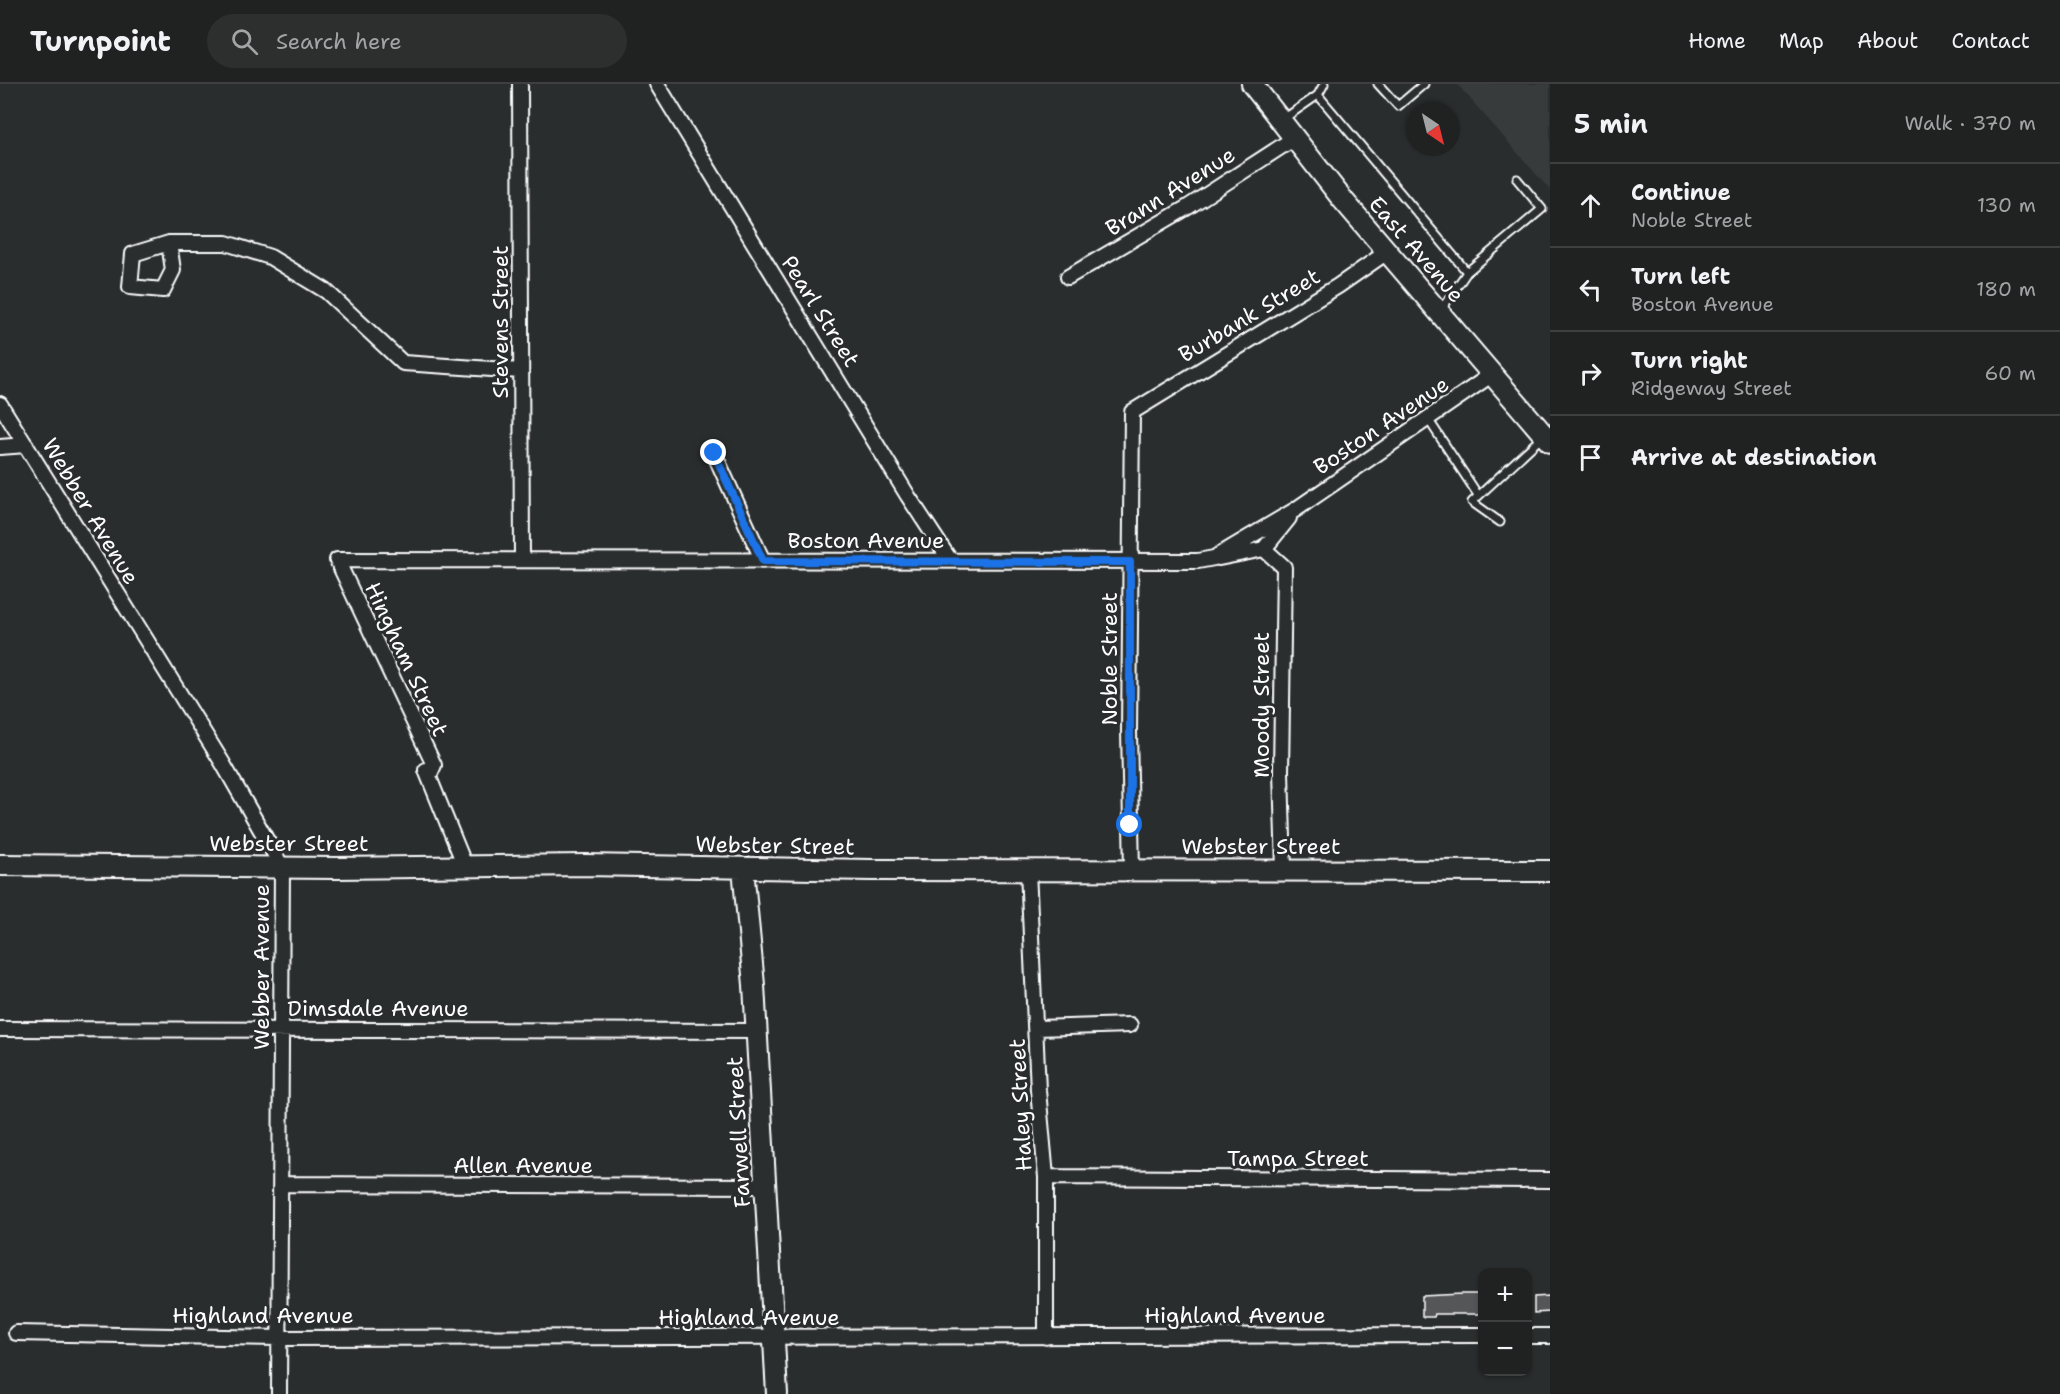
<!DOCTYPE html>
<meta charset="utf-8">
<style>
body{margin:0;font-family:"Shantell Sans",sans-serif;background:#2d2f2f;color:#f1f3f6}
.controls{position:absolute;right:18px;bottom:18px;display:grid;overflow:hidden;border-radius:12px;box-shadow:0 2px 4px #0004}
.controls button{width:54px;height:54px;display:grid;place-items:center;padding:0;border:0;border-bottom:2px solid #3d3f40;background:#202222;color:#f1f3f6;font:30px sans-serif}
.compass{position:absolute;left:1406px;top:18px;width:54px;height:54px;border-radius:50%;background:#202222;box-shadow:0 2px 4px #0004;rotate:145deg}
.stop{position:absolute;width:18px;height:18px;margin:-14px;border:4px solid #1a73e8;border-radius:50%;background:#fff}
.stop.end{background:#1a73e8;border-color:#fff;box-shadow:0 2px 6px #0008}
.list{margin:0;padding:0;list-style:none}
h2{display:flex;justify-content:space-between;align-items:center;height:78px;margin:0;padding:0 24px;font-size:26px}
h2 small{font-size:20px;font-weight:400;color:#a2a4a5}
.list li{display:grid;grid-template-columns:39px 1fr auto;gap:18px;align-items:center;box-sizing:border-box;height:84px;padding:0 24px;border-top:2px solid #3d3f40}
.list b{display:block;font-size:22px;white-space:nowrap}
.list p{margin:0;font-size:20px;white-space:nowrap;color:#a2a4a5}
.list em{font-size:20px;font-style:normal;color:#a2a4a5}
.icon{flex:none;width:33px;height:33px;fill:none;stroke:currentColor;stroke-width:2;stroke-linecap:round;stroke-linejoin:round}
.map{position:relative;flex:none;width:1550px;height:1310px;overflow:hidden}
header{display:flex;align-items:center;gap:36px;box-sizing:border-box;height:84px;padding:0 30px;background:#202222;border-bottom:2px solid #3d3f40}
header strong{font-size:28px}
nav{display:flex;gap:33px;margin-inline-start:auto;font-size:21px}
.search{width:420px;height:54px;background:#2d2f2f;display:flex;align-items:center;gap:15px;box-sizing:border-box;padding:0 21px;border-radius:33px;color:#a2a4a5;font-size:22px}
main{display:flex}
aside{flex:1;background:#202222}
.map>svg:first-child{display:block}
.built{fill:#373a3b}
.building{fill:#555758;stroke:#fff;stroke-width:1.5}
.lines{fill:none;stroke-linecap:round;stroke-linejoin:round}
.lane-casing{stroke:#fff;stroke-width:11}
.street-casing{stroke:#fff;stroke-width:18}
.secondary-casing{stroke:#fff;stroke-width:24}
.lane{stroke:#2a2d2e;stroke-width:7}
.street{stroke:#2a2d2e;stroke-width:14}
.secondary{stroke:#2a2d2e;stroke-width:20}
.route{stroke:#1a73e8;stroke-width:8}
.labels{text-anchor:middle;stroke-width:6;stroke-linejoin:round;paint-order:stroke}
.street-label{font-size:22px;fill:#fff;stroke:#2a2d2e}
</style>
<header>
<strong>Turnpoint</strong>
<div class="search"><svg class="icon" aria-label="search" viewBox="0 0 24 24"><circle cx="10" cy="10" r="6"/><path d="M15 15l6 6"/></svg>Search here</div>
<nav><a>Home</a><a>Map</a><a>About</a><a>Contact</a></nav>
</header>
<main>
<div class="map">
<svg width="1550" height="1310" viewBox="0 0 1550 1310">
<rect width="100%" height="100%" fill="#2a2d2e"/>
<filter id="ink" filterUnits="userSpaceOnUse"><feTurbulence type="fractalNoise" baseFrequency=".0167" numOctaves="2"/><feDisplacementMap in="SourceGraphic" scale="12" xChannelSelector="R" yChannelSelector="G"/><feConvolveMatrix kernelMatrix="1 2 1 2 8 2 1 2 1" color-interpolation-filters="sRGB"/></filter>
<g filter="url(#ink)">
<!-- built -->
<path class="built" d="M1457,0h93v106z"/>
<!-- building -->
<path class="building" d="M1462,1210h20v20h-47l-1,3h-12v-21z
M1550,1212v16l-16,1v-16z"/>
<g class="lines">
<!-- lane casing -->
<g class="lane-casing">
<path id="lane" d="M1378,0l20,22 26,-22
M1318,11l149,177
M1282,36l36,-25 6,-11
M1441,226l26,-38 75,-63 -25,-30
M1428,335l50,76
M1500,438l-28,-20 70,-65"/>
</g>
<!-- street casing -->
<g class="street-casing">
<path id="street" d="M520,0l2,475
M657,0l251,412 42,64
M169,159l4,27 -10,20 -33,-3 3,-33 36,-11h57l44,14 56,34 77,72 118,8
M1068,193l120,-70 105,-68
M0,320l222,358 60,105 -3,527
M0,363l26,-2
M714,369l49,108
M1264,465l20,18 -3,205 3,98
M1219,474l45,-9 25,-31
M426,686l39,96
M429,692l5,-11 -97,-205 861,1 16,-3 81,-48 196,-135
M1028,786l10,220 8,87v160
M1132,786l-3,-138 3,-320 206,-126 49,-34
M1037,944l93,-3
M0,945l757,2
M1046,1093l504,3
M281,1100l484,2
M16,1249l264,5 1202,-3
M1528,1252h22"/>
</g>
<!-- secondary casing -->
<g class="secondary-casing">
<path id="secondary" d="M1252,0l91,116 207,242
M0,781l336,3 249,-3 286,5 679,1
M743,784l11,117 23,409"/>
</g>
<!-- lane -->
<use href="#lane" class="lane"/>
<!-- street -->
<use href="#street" class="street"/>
<!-- secondary -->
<use href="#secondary" class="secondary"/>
</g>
</g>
<g class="lines" filter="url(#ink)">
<!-- route -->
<path class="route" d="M714,369l49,108 367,1v263"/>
</g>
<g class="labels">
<!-- street labels -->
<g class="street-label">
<text transform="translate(1170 107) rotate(-32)" y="8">Brann Avenue</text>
<text transform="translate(1417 165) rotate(49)" y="8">East Avenue</text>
<text transform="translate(821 227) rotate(58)" y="8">Pearl Street</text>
<text transform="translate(1249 231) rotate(-31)" y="8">Burbank Street</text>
<text transform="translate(500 238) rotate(-90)" y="8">Stevens Street</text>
<text transform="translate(1381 341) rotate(-34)" y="8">Boston Avenue</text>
<text transform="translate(91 427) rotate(59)" y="8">Webber Avenue</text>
<text x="866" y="464">Boston Avenue</text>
<text transform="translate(407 575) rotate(65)" y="8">Hingham Street</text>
<text transform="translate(1109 575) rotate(-90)" y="8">Noble Street</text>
<text transform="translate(1261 621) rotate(-90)" y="8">Moody Street</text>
<text x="289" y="767">Webster Street</text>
<text transform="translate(775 761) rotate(1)" y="8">Webster Street</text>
<text x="1261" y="770">Webster Street</text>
<text transform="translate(261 883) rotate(-90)" y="8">Webber Avenue</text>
<text x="378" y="932">Dimsdale Avenue</text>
<text transform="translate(1020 1021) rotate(-93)" y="8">Haley Street</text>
<text transform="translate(738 1048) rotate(-93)" y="8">Farwell Street</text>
<text x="1298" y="1082">Tampa Street</text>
<text x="523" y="1089">Allen Avenue</text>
<text x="263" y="1239">Highland Avenue</text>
<text x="1235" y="1239">Highland Avenue</text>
<text x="749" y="1241">Highland Avenue</text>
</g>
</g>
</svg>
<div class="controls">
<button>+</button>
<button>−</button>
</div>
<svg class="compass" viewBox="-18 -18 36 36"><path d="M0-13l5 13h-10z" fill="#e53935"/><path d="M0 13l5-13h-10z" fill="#a2a4a5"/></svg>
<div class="stop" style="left:1130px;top:741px"></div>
<div class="stop end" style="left:714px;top:369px"></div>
</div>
<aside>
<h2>5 min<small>Walk · 370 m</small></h2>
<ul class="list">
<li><svg class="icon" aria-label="ahead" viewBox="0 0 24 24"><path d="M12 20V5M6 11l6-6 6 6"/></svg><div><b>Continue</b><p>Noble Street</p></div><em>130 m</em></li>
<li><svg class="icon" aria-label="left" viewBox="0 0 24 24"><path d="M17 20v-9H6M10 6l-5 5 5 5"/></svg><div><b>Turn left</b><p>Boston Avenue</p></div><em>180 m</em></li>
<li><svg class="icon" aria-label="right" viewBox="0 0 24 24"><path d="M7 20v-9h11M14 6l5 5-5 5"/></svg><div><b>Turn right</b><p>Ridgeway Street</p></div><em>60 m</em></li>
<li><svg class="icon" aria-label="arrive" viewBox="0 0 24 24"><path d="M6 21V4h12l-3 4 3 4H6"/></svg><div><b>Arrive at destination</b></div></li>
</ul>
</aside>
</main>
